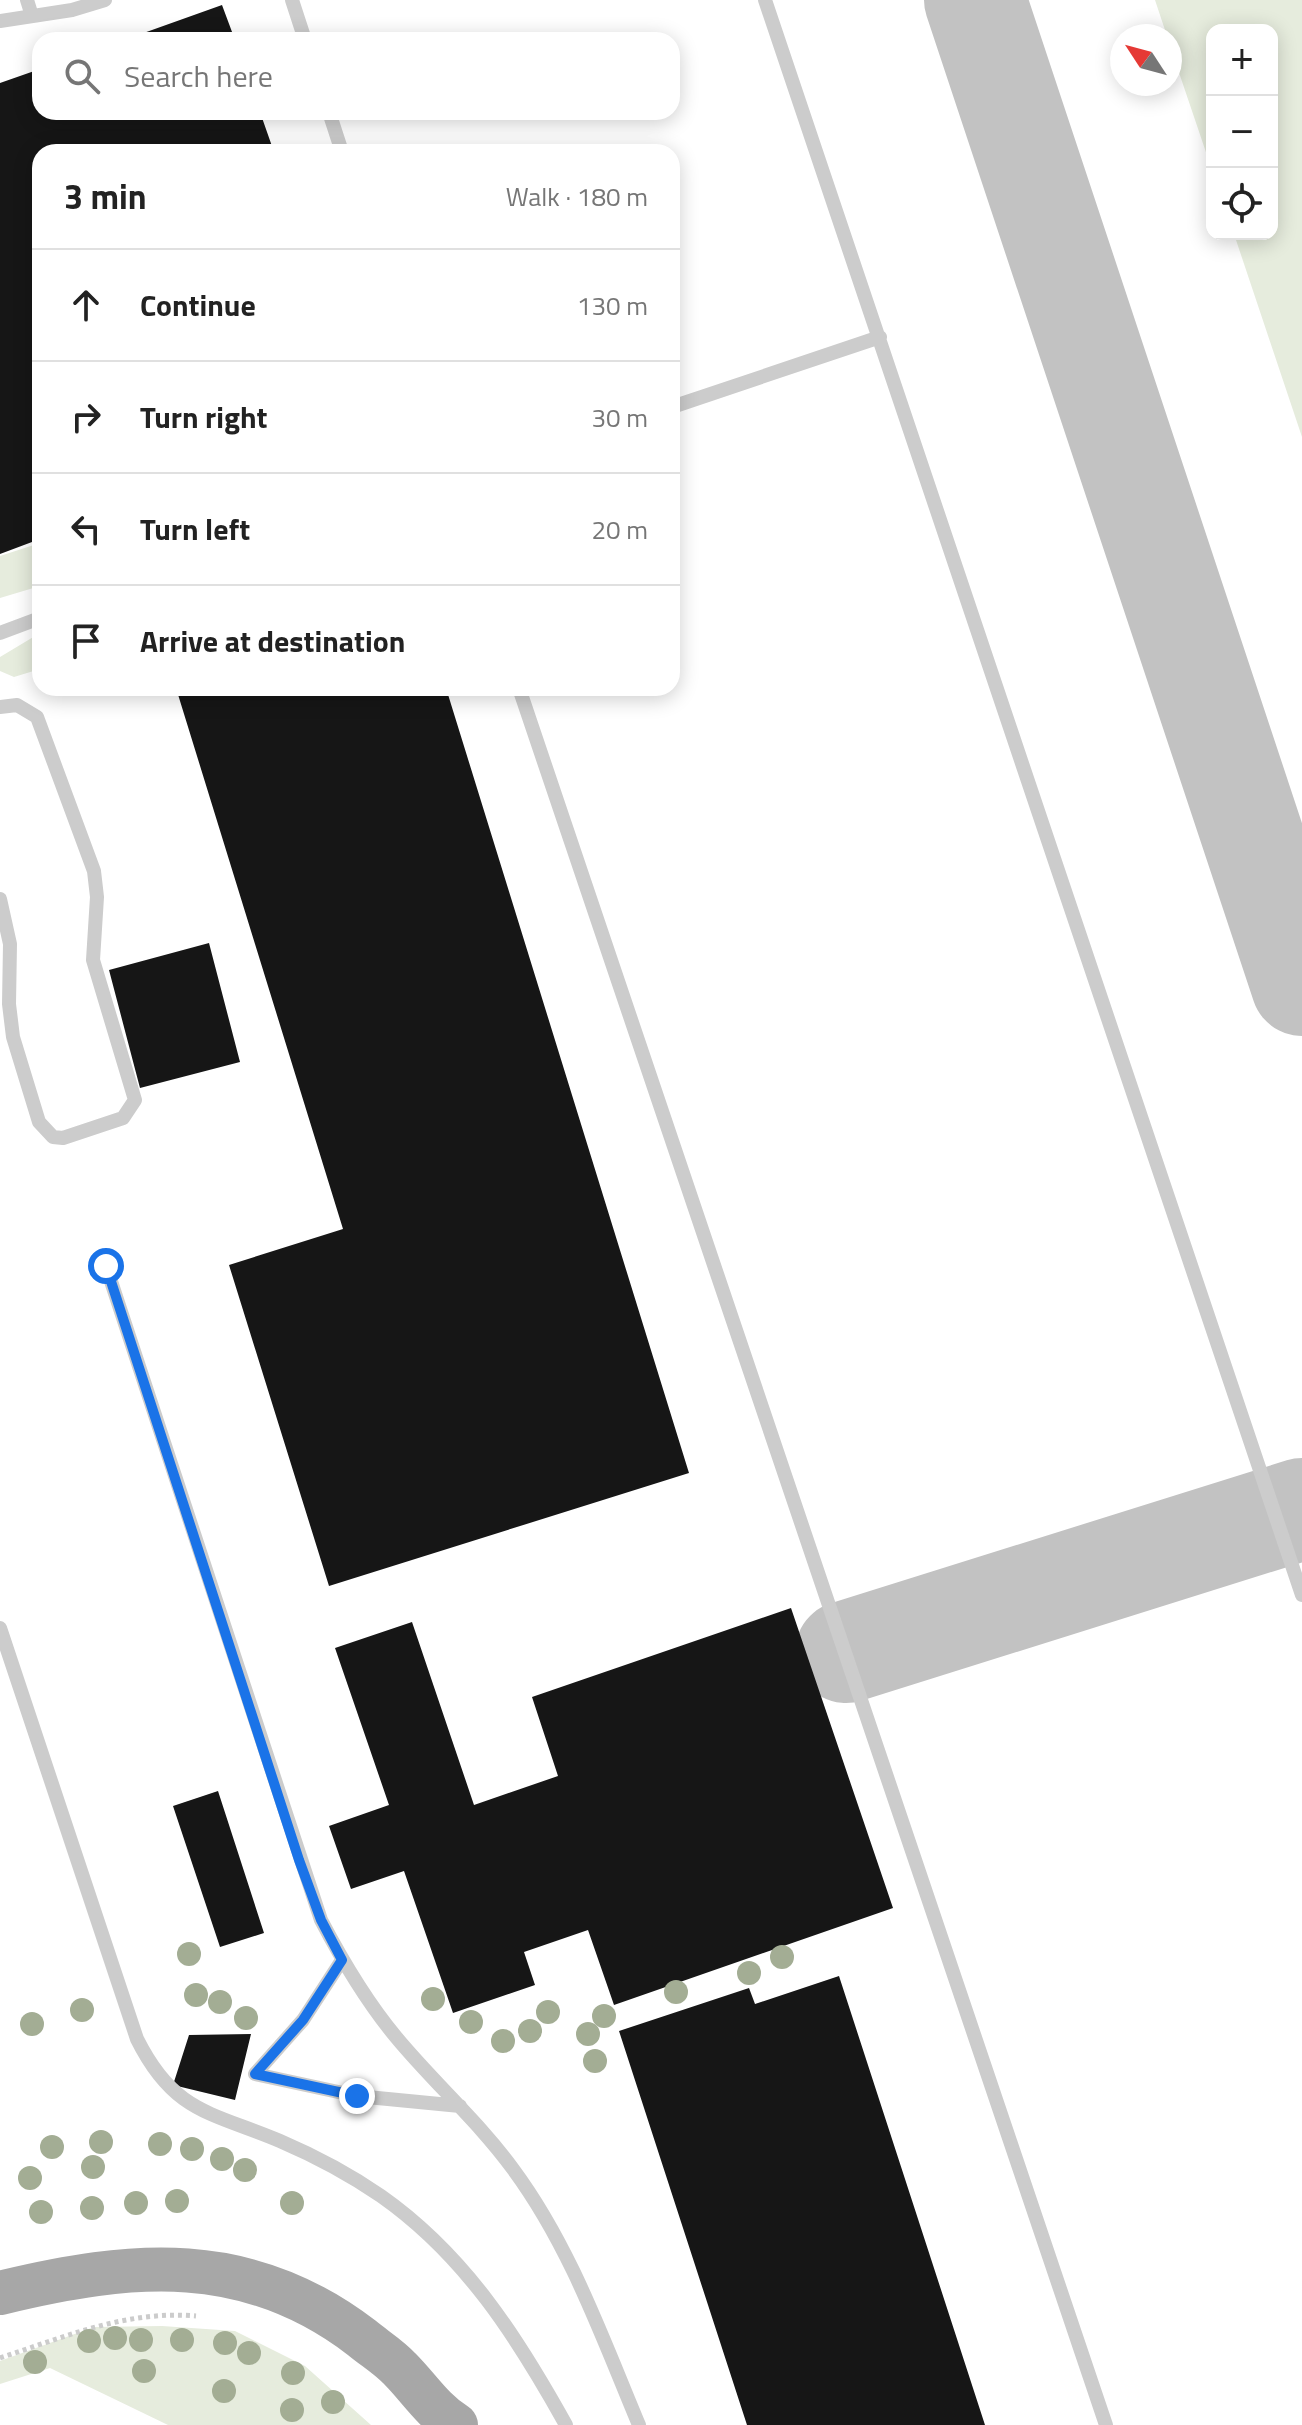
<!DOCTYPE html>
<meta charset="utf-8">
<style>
body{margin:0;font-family:"Titillium Web",sans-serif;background:#f6f6f6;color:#222}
.controls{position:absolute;right:24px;top:24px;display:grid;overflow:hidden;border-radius:16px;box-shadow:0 4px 20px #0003}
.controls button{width:72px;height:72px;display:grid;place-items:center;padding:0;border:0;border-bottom:2px solid #e0e0e0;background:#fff;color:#222;font:40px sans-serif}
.compass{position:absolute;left:1110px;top:24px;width:72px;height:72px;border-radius:50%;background:#fff;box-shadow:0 4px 20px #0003;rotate:306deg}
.stop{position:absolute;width:24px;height:24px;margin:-18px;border:6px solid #1a73e8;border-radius:50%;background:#fff}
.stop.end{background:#1a73e8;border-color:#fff;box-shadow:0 2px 8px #0008}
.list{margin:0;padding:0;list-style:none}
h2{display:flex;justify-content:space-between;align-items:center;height:104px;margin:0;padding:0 32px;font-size:34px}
h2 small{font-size:26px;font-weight:400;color:#767676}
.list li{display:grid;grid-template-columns:52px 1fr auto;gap:24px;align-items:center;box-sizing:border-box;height:112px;padding:0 32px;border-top:2px solid #e0e0e0}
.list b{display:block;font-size:30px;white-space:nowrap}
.list em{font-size:26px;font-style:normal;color:#767676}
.icon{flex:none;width:44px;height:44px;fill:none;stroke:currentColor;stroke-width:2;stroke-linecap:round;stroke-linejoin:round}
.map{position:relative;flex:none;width:1302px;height:2425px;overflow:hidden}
.search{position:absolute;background:#fff;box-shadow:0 4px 20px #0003;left:32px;top:32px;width:648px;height:88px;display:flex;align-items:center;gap:20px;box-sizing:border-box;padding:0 28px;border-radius:24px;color:#767676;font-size:30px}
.panel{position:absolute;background:#fff;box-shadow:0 4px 20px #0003;left:32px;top:144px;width:648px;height:552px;border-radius:24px}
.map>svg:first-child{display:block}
.green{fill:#e6ecdd}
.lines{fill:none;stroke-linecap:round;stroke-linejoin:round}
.taxiway{stroke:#c2c2c2;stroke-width:102}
.building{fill:#161616}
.path{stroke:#ccc;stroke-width:5;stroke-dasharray:4 4;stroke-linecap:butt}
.service{stroke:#ccc;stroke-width:14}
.primary{stroke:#a7a7a7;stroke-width:44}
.tree{fill:#a3ad94}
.route{stroke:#1a73e8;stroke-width:10}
</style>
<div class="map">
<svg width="1302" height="2425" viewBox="0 0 1302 2425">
<rect width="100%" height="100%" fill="#fff"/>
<!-- green -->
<path class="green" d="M1155,0h147v437l-68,-203h38v-204h-60v140l-42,-124v-10h-3z
M40,543v43l-40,12v-42z
M40,633v36l-26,8 -14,-6v-14z
M162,2326l73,5 70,35 66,59h-203l-118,-57 -50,16v-23l94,-34z"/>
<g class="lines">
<!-- taxiway -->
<path class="taxiway" d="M975,0l327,985
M846,1652l456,-143"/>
</g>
<!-- building -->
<path class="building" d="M222,5l13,35h-111z
M40,69v43h220l14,40h-234v387l-40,15v-471z
M176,688h270l243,785 -360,113 -100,-321 114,-36z
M209,943l31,119 -100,26 -31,-118z
M791,1608l102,300 -279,97 -26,-75 -64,22 11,33 -82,28 -49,-142 -53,18 -22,-63 60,-21 -54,-157 77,-26 62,183 84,-29 -26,-79z
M218,1791l46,142 -44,14 -47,-141z
M839,1976l146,449h-238l-128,-394 130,-43 6,16z
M251,2034l-16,66 -62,-15 16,-50z"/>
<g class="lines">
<!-- path -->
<path class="path" d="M0,2358c64,-21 127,-48 196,-42"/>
<!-- service -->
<path class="service" d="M27,0l5,16
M292,0l13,40
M765,0l537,1595
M0,21l72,-11 33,-10
M329,112l13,40
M672,407l208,-70
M0,633l40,-15
M519,688l587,1737
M0,707l17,-2 20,12 57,154 3,26 -4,63 42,140 -12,18 -60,20 -10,-1 -14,-15 -26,-85 -4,-33 1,-60 -10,-45
M106,1266l215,654c22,42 45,81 75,117 38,46 82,84 117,132 57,77 89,168 126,256
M0,1628l137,411c37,74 74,73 143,102 35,15 69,33 101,55 84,59 136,141 185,229
M255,2074l102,22 103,10
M255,2074l48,-54 39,-60"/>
<!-- primary -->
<path class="primary" d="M0,2293c132,-32 248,-43 362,45 12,10 27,19 38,31 19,19 32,41 56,56"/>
</g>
<!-- trees -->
<g class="tree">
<circle cx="189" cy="1954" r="12"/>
<circle cx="782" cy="1957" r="12"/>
<circle cx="749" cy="1973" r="12"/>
<circle cx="676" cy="1992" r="12"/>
<circle cx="196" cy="1995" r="12"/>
<circle cx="433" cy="1999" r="12"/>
<circle cx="220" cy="2002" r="12"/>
<circle cx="82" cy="2010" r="12"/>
<circle cx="548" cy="2012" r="12"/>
<circle cx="604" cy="2016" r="12"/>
<circle cx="246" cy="2018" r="12"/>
<circle cx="471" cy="2022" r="12"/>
<circle cx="32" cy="2024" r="12"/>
<circle cx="530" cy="2031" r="12"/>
<circle cx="588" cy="2034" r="12"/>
<circle cx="503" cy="2041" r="12"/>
<circle cx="595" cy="2061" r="12"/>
<circle cx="101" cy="2142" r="12"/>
<circle cx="160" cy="2144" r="12"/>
<circle cx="52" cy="2147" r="12"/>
<circle cx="192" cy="2149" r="12"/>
<circle cx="222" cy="2159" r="12"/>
<circle cx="93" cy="2167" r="12"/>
<circle cx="245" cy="2170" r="12"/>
<circle cx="30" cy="2178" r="12"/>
<circle cx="177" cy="2201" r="12"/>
<circle cx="136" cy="2203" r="12"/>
<circle cx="292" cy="2203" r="12"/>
<circle cx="92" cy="2208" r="12"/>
<circle cx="41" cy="2212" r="12"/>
<circle cx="115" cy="2338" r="12"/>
<circle cx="141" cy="2340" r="12"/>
<circle cx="182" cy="2340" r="12"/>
<circle cx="89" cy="2341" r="12"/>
<circle cx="225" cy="2343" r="12"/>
<circle cx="249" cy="2353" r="12"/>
<circle cx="35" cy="2362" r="12"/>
<circle cx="144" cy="2371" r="12"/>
<circle cx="293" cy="2373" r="12"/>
<circle cx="224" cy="2391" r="12"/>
<circle cx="333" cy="2402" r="12"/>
<circle cx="292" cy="2410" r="12"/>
</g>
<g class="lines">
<!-- route -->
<path class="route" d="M106,1266l193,594 22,60 21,40 -39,60 -48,54 102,22"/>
</g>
</svg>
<div class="controls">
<button>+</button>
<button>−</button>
<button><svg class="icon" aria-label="locate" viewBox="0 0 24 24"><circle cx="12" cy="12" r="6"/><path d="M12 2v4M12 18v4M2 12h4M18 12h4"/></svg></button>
</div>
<svg class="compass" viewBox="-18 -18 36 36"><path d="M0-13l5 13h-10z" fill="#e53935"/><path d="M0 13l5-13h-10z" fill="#767676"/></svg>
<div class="stop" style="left:106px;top:1266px"></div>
<div class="stop end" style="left:357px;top:2096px"></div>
<div class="search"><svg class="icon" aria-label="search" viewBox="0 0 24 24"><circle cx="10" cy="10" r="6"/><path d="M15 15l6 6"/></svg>Search here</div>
<section class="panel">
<h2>3 min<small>Walk · 180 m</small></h2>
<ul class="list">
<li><svg class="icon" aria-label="ahead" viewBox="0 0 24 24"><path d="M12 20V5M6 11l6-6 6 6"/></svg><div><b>Continue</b></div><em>130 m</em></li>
<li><svg class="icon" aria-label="right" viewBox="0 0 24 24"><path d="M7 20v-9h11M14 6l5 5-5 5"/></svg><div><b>Turn right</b></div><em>30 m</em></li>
<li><svg class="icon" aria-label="left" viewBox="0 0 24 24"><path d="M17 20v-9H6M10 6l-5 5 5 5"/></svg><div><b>Turn left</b></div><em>20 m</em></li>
<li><svg class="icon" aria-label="arrive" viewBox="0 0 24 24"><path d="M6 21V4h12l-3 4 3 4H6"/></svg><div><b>Arrive at destination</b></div></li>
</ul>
</section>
</div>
